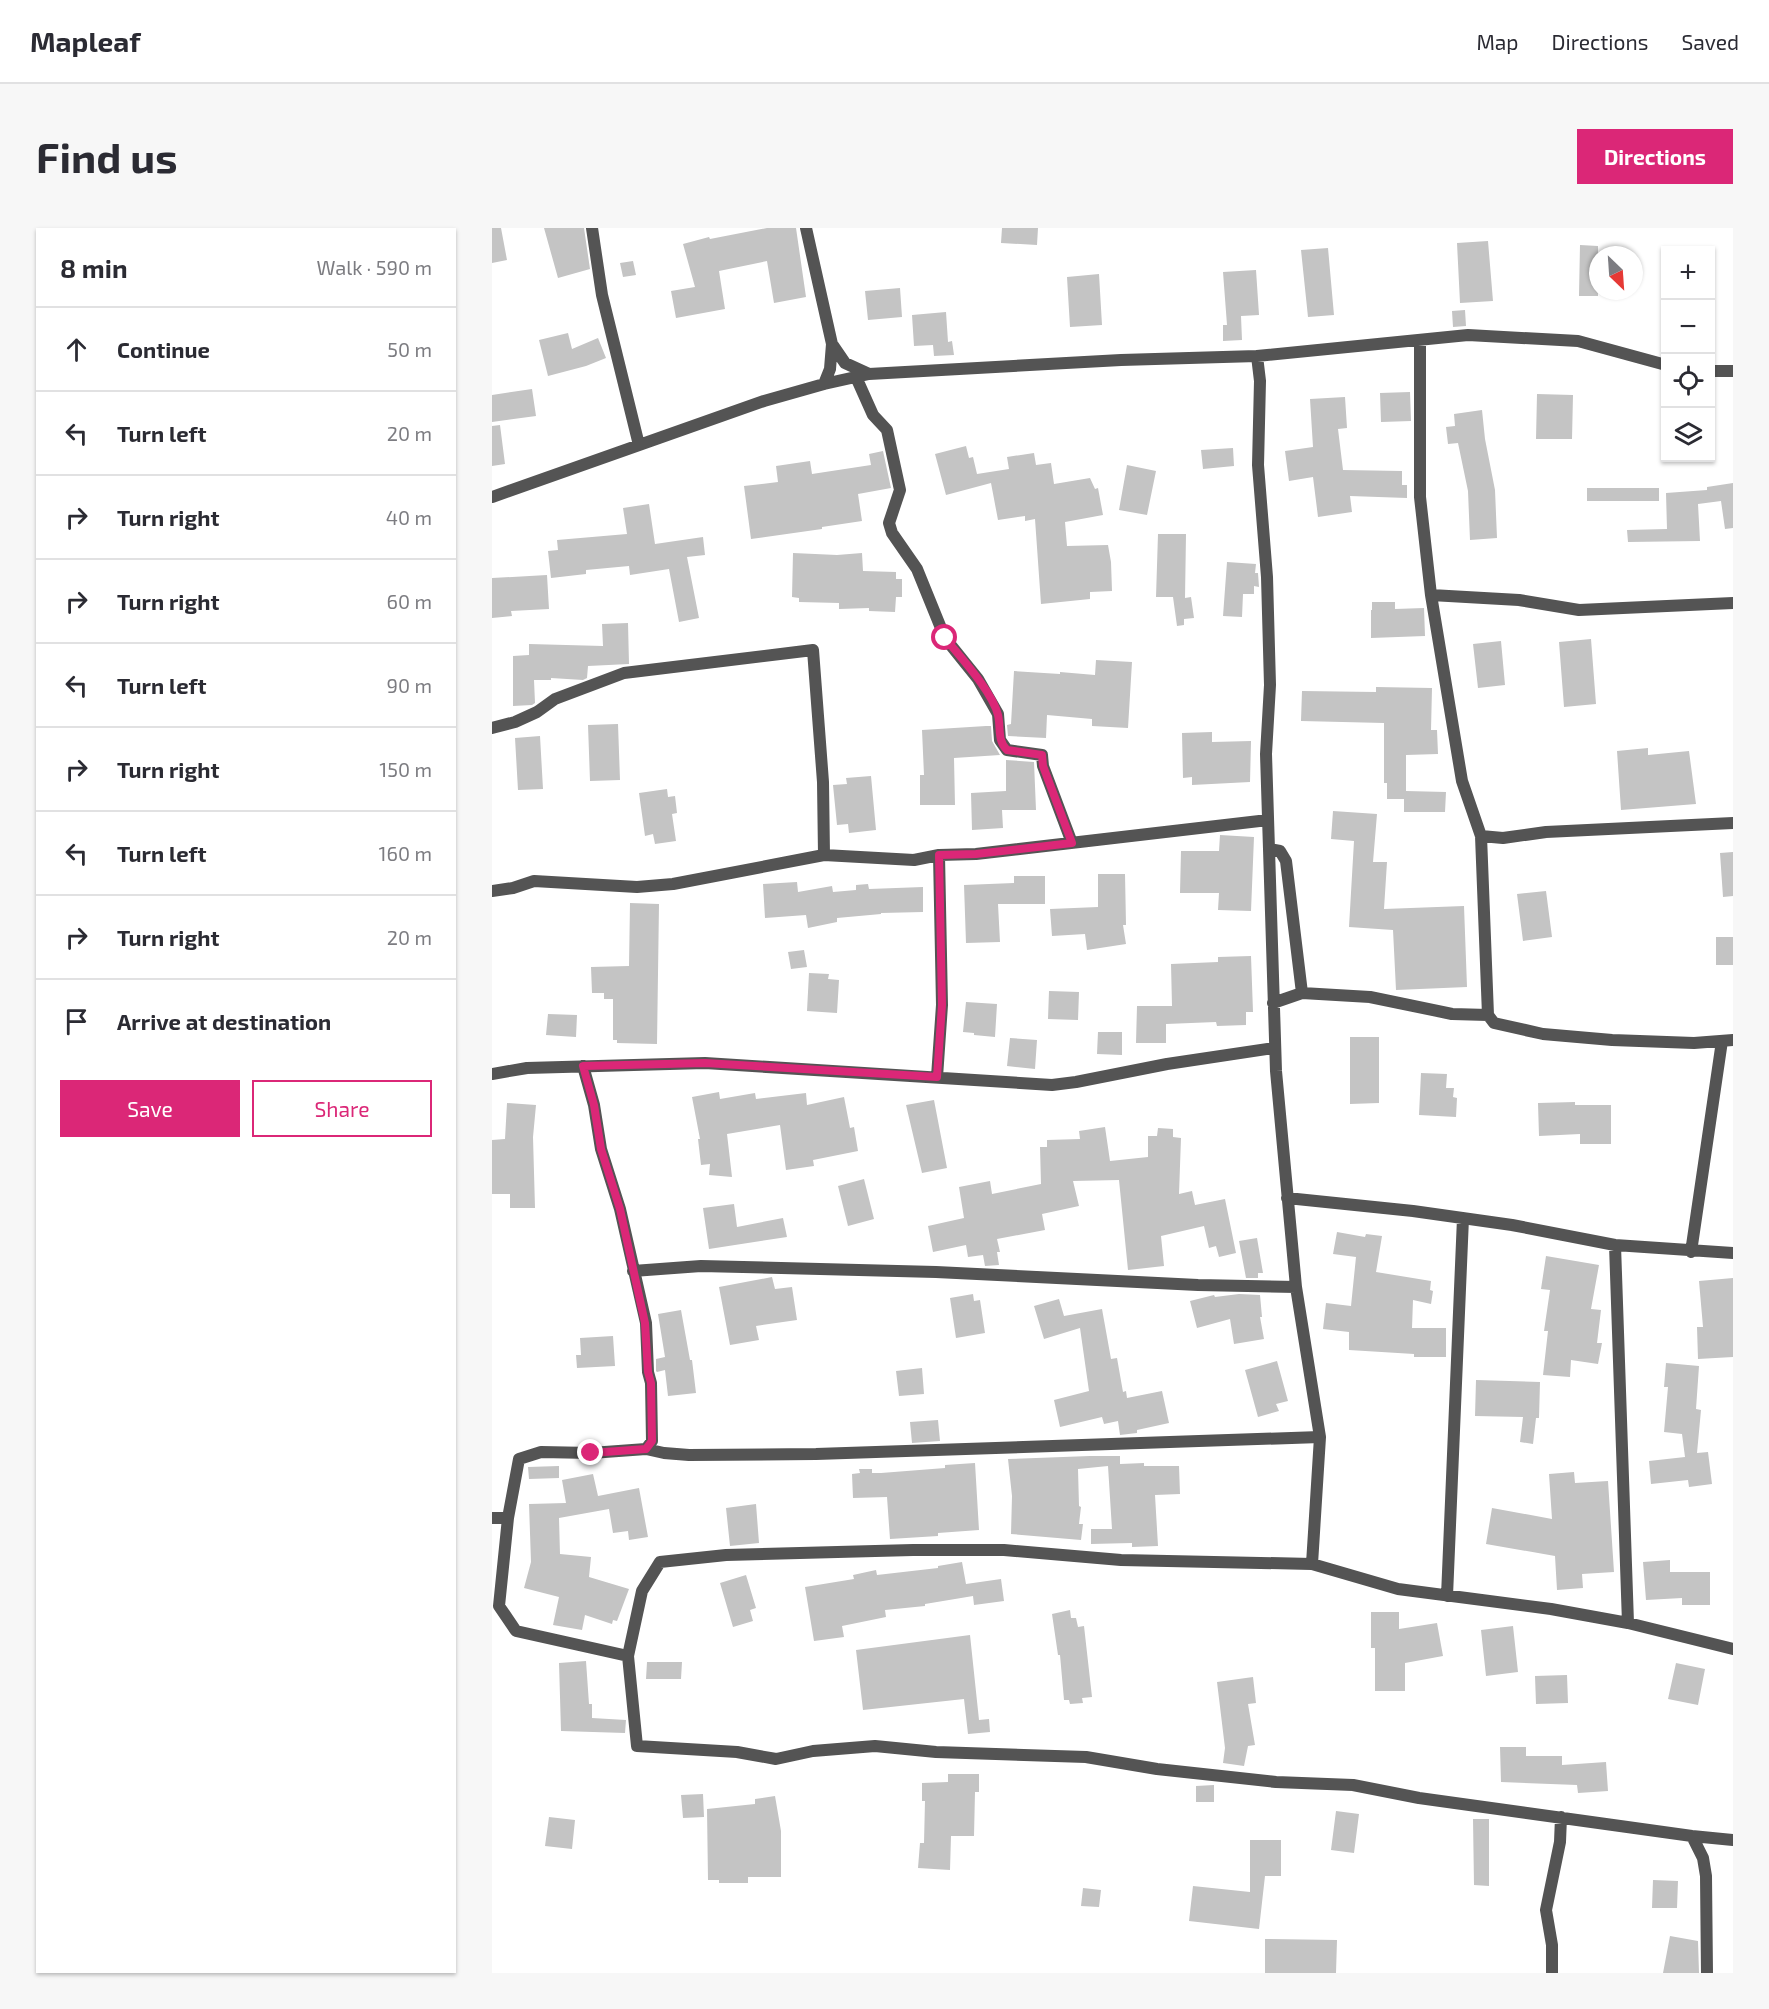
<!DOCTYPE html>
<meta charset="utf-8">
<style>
body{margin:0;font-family:"Exo 2",sans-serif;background:#f7f7f7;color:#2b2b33}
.controls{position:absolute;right:18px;top:18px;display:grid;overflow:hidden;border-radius:0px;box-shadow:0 2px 4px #0004}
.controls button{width:54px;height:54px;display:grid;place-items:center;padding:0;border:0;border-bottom:2px solid #e1e1e2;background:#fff;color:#2b2b33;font:30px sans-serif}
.compass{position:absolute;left:1097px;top:18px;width:54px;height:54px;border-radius:50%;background:#fff;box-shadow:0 2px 4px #0004;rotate:155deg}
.stop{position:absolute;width:18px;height:18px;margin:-14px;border:4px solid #db2777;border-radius:50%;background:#fff}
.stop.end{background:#db2777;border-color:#fff;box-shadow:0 2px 6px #0008}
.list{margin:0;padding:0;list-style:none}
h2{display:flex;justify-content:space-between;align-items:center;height:78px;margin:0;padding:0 24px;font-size:26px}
h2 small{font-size:20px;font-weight:400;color:#7c7c81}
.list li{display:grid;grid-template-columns:39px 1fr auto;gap:18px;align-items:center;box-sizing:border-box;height:84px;padding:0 24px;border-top:2px solid #e1e1e2}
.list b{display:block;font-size:22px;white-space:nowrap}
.list em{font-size:20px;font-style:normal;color:#7c7c81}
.actions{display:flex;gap:12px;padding:18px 24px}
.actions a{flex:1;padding:14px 0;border:2px solid #db2777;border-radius:0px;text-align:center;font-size:21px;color:#db2777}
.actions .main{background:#db2777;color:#fff}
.icon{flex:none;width:33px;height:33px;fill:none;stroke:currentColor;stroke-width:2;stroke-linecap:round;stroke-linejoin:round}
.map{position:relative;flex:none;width:1241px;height:1745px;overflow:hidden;border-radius:0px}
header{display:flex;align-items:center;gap:36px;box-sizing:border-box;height:84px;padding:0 30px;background:#fff;border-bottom:2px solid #e1e1e2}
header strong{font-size:28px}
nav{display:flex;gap:33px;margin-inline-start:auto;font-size:21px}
.intro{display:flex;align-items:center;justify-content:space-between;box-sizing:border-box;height:144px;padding:0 36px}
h1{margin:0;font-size:42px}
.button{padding:15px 27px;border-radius:0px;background:#db2777;color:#fff;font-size:21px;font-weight:700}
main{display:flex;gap:36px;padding:0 36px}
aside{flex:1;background:#fff;border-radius:0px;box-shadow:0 2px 4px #0004}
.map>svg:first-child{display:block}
.building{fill:#c4c4c4}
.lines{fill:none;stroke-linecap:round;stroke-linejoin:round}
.street{stroke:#545454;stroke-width:12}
.route{stroke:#db2777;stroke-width:8}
</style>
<header>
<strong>Mapleaf</strong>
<nav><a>Map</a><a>Directions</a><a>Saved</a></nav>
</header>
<div class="intro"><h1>Find us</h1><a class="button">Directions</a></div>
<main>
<aside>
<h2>8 min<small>Walk · 590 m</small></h2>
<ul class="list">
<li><svg class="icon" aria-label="ahead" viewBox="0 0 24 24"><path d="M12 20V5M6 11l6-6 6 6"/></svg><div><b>Continue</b></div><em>50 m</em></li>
<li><svg class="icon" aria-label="left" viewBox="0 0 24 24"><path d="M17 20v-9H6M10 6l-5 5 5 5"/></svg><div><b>Turn left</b></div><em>20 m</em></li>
<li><svg class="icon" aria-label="right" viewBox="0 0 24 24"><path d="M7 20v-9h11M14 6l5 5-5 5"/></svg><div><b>Turn right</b></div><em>40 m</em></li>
<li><svg class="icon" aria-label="right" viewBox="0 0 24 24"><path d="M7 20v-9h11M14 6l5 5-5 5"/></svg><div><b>Turn right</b></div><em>60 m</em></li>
<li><svg class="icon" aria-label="left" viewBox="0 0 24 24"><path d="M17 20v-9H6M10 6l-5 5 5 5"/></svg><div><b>Turn left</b></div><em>90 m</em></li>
<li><svg class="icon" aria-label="right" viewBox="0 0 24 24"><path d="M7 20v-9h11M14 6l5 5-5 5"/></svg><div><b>Turn right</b></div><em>150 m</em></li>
<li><svg class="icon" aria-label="left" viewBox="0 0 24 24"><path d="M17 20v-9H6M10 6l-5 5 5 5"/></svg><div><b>Turn left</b></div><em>160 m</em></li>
<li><svg class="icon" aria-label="right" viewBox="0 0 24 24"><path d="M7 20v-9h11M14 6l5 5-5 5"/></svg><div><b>Turn right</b></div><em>20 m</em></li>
<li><svg class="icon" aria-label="arrive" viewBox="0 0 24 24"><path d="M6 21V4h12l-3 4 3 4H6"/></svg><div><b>Arrive at destination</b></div></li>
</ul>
<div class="actions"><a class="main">Save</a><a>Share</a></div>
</aside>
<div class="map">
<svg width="1241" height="1745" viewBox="0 0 1241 1745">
<rect width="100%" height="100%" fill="#fff"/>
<!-- building -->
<path class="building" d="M0,0h9l6,32 -15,3z
M52,0h40l6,41 -32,9z
M275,0h29l10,69 -32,6 -7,-42 -48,10 6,38 -49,9 -5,-27 24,-4 -12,-43 26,-7 1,2z
M510,0h36l-1,17 -36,-2z
M996,13l5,60 -33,2 -3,-60z
M1088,17l18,1v50h-19z
M836,20l6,67 -26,2 -7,-67z
M141,33l3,14 -13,2 -3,-14z
M764,42l3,45 -18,1 1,24 -19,1v-16h4l-4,-53z
M607,46l3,51 -32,2 -3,-50z
M408,60l2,29 -34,3 -3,-29z
M973,82l1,16 -13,1 -1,-16z
M454,84l2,30 4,-1 2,14 -20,1 -1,-11 -19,1 -2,-31z
M76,105l4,16 26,-11 8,20 -20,8 -38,10 -9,-36z
M40,161l4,27 -44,6v-27z
M918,164l1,29 -30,1 -1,-29z
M1045,166l36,1 -1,44h-36z
M853,169l2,31 -9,1 5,41 59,1v14h5v13l-57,-2 2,16 -34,5 -5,-40 -24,4 -4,-30 28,-4 -3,-48z
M990,182l3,29 10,51 2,48 -27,2 -2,-49 -10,-48 -10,1 -2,-17 9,-1 -1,-12z
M8,197l5,39 -13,2v-40z
M474,218l3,12 4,-1 4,17 32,-5 -2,-12 27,-4 2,12 15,-2 3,21 36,-6 5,11 3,-1 5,27 -38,7 2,24 41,-1 3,17 1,29 -22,1v7l-49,5 -6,-85 -10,2v-5l-27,4 -7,-37 -45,12 -11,-41z
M741,220l1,18 -31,3 -2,-19z
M391,223l8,37 -33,6 4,27 -40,6v2l-71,10 -7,-53 34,-4 -2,-16 34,-5 2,13 59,-9 -2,-11z
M635,237l29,6 -9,44 -28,-5z
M1241,255v45l-8,1 -4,-28 -23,3 2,37 -72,1 -1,-12 40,-1 -1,-36 41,-3v-3z
M1095,260h72v13h-72z
M157,276l6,40 48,-7 2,18 -18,2 12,61 -20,4 -10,-53 -39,6 -1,-9 -43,4v4l-35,4 -3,-27 10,-1 -1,-10 70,-6 -4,-26z
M666,306h28l-1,64 6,-1 3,21 -10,1v6l-7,1 -4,-29h-17z
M301,325l44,2 25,-2 1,18 33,1v7h6v18h-6l-1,15 -26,-1v-3l-30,1v-6l-40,-1v-4l-7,-1z
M735,334l29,2 -1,9h3l1,14 -5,-1v8h-11l-1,23 -19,-1z
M55,347l2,34 -38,2 1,5 -20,2v-40z
M880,374h23v7l29,-1 1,28 -54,2v-28h1z
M136,395l1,41 -41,2 -1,12 -4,2 -32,-2v2h-17l1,23 -3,2 -19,1v-50l16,-1v-11l74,2 -1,-22z
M1099,411l5,65 -32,3 -5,-65z
M1009,413l4,44 -27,3 -5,-44z
M604,432l36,2 -4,66 -36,-2v-7l-45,-4 -1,23 -38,-2 -1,-11 4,-1 3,-53 46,3v-2l35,3z
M884,459l56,1 -1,42h6l1,24 -32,1v36l40,1 -1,20h-41v-13h-17v-16h-3v-60l-83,-2 1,-30 74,1z
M126,496l2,56 -30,1 -2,-56z
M494,498h5l1,15 8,14 -46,3 1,47h-35v-30h4l-2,-45z
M720,504v10l39,-1 -1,41 -58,3v-8l-9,1 -1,-45z
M48,508l3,53 -25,1 -3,-52z
M1156,520v7l41,-4 7,53 -75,6 -4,-59z
M514,532l28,2 2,48h-34l1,18 -31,2 -1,-37 35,-2z
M379,548l5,54 -27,3 -1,-9 -11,1 -4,-40 14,-1 -1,-6z
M175,561l1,8 7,-1 2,17 -5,1 4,27 -21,3 -2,-10 -8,2 -6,-43z
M841,583l44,3 -4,48h14l-3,47 80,-3 3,81 -71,3 -3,-60 -44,-3 5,-86 -23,-2z
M728,607l34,2 -3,74 -33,-1 1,-17h-39l1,-42h38z
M1241,624v44l-10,1 -3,-44z
M606,646h27l1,51h-3l3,19 -39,6 -2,-16 -33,2 -2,-27 48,-2z
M522,648h31v28h-47l2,38 -34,1 -2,-58 50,-2z
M305,654l1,10 34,-6 1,6 23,-2v-5l12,-1 1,5 54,-2v25l-42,1v1l-44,4v4l-29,6 -2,-13 -41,3 -2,-34z
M1054,663l6,46 -29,4 -6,-47z
M138,675l29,1 -2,140 -40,-1v-3h-4v-41h-9v-6h-12l-1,-26 38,-1z
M1224,709h17v28h-17z
M312,722l3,17 -16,2 -3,-17z
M759,728l2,56h-7v13l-29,1 -1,-4 -50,2v19h-30l1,-37h35l-1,-42 47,-2v-5z
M317,745l20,1 -1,5 11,1 -2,33 -30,-2z
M557,763l30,1 -1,28 -30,-1z
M474,774l31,2 -2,33 -21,-2v-2l-11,-1z
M56,786l29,1 -1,22 -30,-2z
M606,804h24v23l-25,-1z
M858,809h29v66l-29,1z
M518,810l27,2 -2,29 -28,-3z
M929,845l26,1 -1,14h8l-1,9 4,1 -1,19 -37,-2z
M227,864l1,7 35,-6 1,6 50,-6 1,12 37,-8 6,31 4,-1 4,24 -45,9 1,6 -28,4 -6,-45 -53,9 5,43 -23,-2 1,-11 -9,1 -3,-26h2l-8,-42z
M442,872l13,68 -25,5 -16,-68z
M1083,874v3h36v39h-31v-10l-41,2 -1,-33z
M15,875l29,2 -3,32 2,71h-25v-14h-18v-54l13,-1z
M613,899l5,34 38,-4v-21h9l1,-8 15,1v8l8,1 -2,56 13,-3 3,14 30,-6 11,54 -17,4 -3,-11 -7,2 -5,-22 -43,10 3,30 -36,4 -9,-90 -46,1 6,25 -37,8 3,16 -48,9 3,13h-3l2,13 -14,1 -2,-11 -15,2 -2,-12 -33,7 -5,-26 36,-8 -5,-31 31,-6 2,13 49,-10 -1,-37h7v-7l33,-1 -1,-8z
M372,951l10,40 -26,7 -10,-40z
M242,976l3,23 46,-9 4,19 -78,12 -6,-41z
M845,1004l28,5 1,-3 16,2 -6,36 55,9 -1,9 3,1 -2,13 -18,-4 -1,28h34v29h-32v-3l-65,-4v-18l-26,-3 3,-26 25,3 5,-49 -23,-3z
M765,1010l6,35h-5v5h-12l-7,-37z
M1054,1028l53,9 -8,44 10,1 -4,33h5l-4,21 -27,-4 -1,17 -27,-2 5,-44h-4l6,-41 -9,-1z
M280,1049l3,12 17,-2 5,33 -41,6 3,14 -29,5 -11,-58z
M1241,1050v79l-35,2 -1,-32h6l-4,-46z
M481,1066l1,7 6,-1 5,33 -29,5 -6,-40z
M747,1066l21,1 2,22h-2l4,22 -30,5 -4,-25 -33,9 -7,-27 24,-6 1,2z
M567,1071l5,17 38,-7 9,50 6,-1 6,34 3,-1 1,7 35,-7 7,32 -32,7v3l-17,2 -2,-14 -14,3 -2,-7 -42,10 -6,-27 35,-9 -9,-63 -36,11 -10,-33z
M189,1082l9,50h2l4,33 -28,3 -3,-26 -8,2 -1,-1v-12l9,-2 -7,-43z
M121,1108l2,30 -38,2 -1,-13h5l-1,-17z
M785,1133l11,40 -12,3 3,7 -21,6 -13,-47z
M1174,1135l33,3 -3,43 5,1 -4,43 11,-1 4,32 -23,3 -1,-7 -37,4 -2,-23 36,-4 -3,-23 -18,-2 4,-45h-4z
M430,1140l2,26 -25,2 -3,-25z
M984,1152l64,2 -1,36h-3l-3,26 -13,-2 3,-25 -48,-1z
M446,1192l2,21 -28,2 -2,-21z
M598,1228h30v8l24,-1v3h35l1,28 -25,1 3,51 -26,1v-4l-41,1v-15h21l-4,-63 -30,3 1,37 2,1 -2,17h4l-2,16 -70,-6 1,-38 -4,-37z
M483,1235l4,67 -41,3v3l-48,3 -3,-42 -34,1 -1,-24 8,-1 -1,-4h13v4h9l64,-5v-3z
M67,1238v12l-30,1 -1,-12z
M1082,1244l1,11 33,-2 6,91 -32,2 1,14 -26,2 -2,-34 -69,-12 6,-36 60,11 -3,-45z
M101,1246l5,22 41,-8 9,49 -19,3 -1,-9 -15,2 -4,-24 -50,9 1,36 31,3 -2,20 40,12 -12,32 -4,-1 -1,4 -27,-9 -3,15 -29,-5 6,-28 -35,-9 7,-26 -2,-58 37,-1 -4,-23z
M264,1276l3,39 -29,3 -4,-38z
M1178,1332v12h40v33h-28v-7l-36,2 -3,-38z
M470,1334l4,22 35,-5 3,22 -30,4 -1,-9 -48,8v2l-40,4 1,7 -44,9 2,11 -30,4 -9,-54 49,-8 -1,-4 23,-5 1,5 61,-7v-2z
M254,1347l10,33 -6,2 3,11 -20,6 -13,-44z
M578,1382l1,8h5l2,9 6,-1 8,71 -10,1 1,5 -13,1 -1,-4h-5l-4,-45h-2l-6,-41z
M879,1384h28v17l38,-6 6,33 -38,7v28h-30v-43h-4z
M1021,1398l5,46 -32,4 -5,-46z
M478,1407l9,85 10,-1 1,13 -22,2 -4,-35 -101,11 -7,-60z
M94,1433l3,43h3v14l34,2 -1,13 -64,-2 -2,-68z
M155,1434h35l-1,17h-35z
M1184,1435l29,6 -7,36 -30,-6z
M1075,1447l1,28 -32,1 -1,-28z
M761,1449l3,26 -8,1 7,41 -7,1 -4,20 -21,-3 2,-15 -8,-66z
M1008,1519h26v9h36v9l44,-3 2,29 -30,2 -1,-8 -76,-3z
M456,1546h31v18h-4l-1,44h-23l-1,34 -32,-2 2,-25h4l1,-42h-3v-18l26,-1z
M722,1557v17h-18v-16z
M211,1566l1,23 -21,1 -2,-23z
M283,1568l6,35v46h-33v6h-29v-3h-11l-1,-71 48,-5v-5z
M844,1583l23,3 -5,39 -23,-3z
M57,1589l26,3 -3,29 -27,-3z
M981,1591h16v67l-15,-1z
M758,1612h31v36h-16l-6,53 -70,-8 4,-35 57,6z
M1161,1652l25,1 -1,27h-25z
M591,1660l18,2 -2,17 -18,-1z
M1178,1708l28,5 1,32h-36z
M773,1711l72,1 -1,33h-71z"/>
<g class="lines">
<!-- street -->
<path class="street" d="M100,0l10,67 37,150
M314,0l26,116 -2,25 -6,15
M928,112v157l11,98 31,186 19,55 7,179
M340,116l13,19 24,11
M765,128l3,25 -2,84 9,112 3,108 -4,69 10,317 20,216 24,150 -8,127
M1218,143h23
M364,149l17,38 14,15 13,60 -11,33 3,10 25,36 28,69 33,41 20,35 2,26 7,10 35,5 1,11 29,77
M0,269l272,-96 60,-17 45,-10 252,-14 136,-4 211,-21 110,6 88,24
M939,367l88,5 60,10 154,-7
M0,500l23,-6 22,-10 18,-13 69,-26 189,-23 10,132 1,73 90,5 25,-5 3,150 -5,72
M989,608l22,2 43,-6 187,-9
M777,621l11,2 6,10 16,132
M447,627l37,-1 292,-34
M0,663l21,-3 21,-7 103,6 36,-3 151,-29
M781,775l29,-10 68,4 82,17 36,1 6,8 49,11 69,6 82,3 39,-3
M91,838l11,39 7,44 19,60 26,114 2,49 3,11 1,58 -6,8
M0,846l35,-6 178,-5 347,22 24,-3 91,-18 107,-16
M795,970l126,13 99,14 103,20 118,8
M1123,1017l13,378
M1199,1024l31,-211
M141,1043l68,-5 235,6 262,13 98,2
M0,1290h16l-9,88 17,25 112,25 9,90 100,6 39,7 37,-8 62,-5 61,6 150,5 71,12 119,13 77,3 66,13 273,38 41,4
M16,1290l11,-59 22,-7 50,1 55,-4 18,4 25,2 127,-1 504,-17
M955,1368l16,-378
M136,1428l14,-65 18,-29 66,-7 187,-5h91l117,10 191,4 86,25 153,20 77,14 105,26
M1200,1608l11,22 3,18 1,97
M1060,1745v-28l-6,-35 14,-68 1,-25"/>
</g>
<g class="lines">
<!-- route -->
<path class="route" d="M99,1225l55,-4 6,-8 -1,-58 -3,-11 -3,-49 -25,-114 -19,-60 -7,-44 -11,-39 122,-3 232,14 5,-72 -3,-150 37,-1 96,-11 -29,-77 -1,-11 -35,-5c-10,-9 -6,-23 -9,-35 -6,-24 -37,-57 -53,-77"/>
</g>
</svg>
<div class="controls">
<button>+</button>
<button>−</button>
<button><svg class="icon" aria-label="locate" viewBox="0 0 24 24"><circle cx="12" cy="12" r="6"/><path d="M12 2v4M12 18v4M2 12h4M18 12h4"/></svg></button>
<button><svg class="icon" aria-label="layers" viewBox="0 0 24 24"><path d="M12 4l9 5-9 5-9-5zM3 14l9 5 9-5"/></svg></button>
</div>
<svg class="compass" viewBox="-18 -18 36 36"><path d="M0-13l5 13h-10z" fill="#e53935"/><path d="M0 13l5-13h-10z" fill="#7c7c81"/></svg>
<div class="stop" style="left:453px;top:410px"></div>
<div class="stop end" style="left:99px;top:1225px"></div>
</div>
</main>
